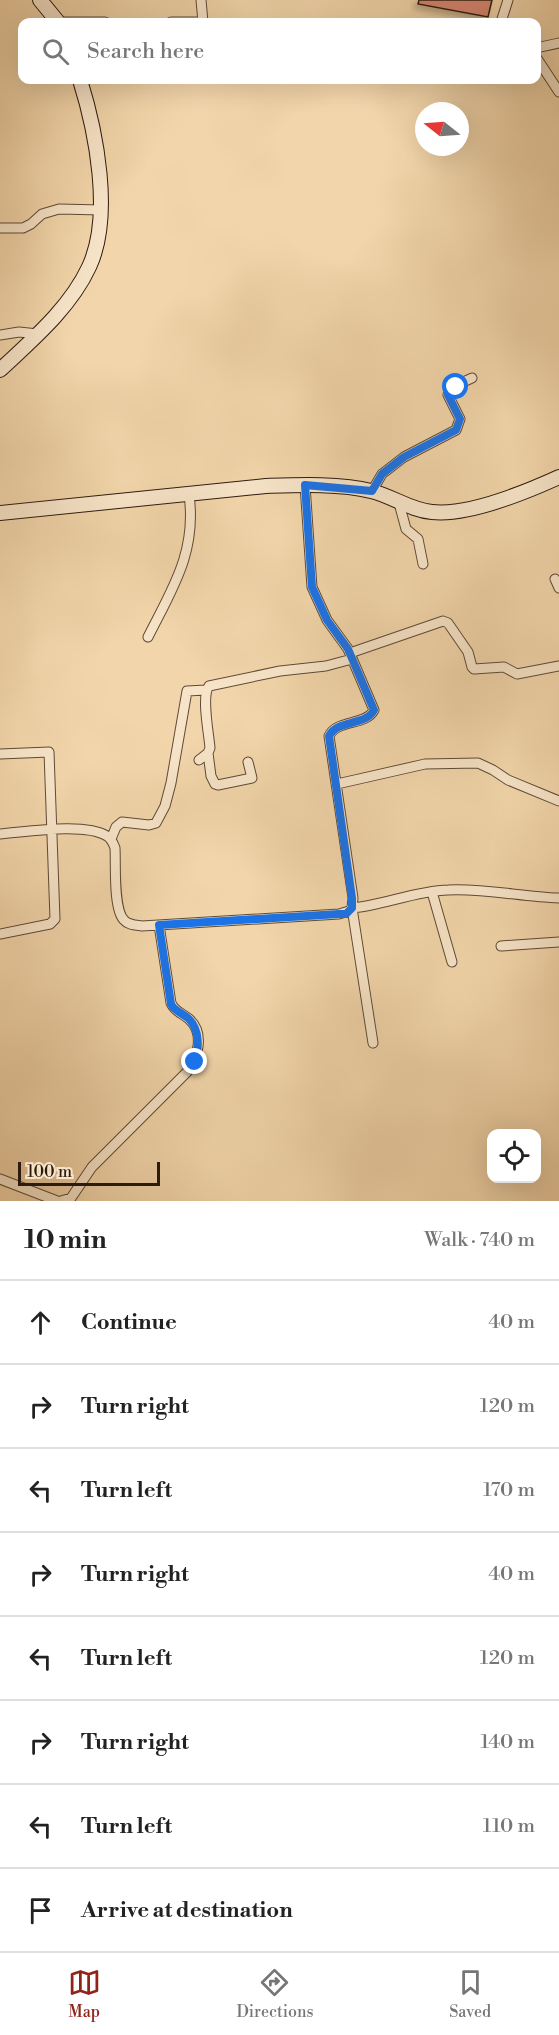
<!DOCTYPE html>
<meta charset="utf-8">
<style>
body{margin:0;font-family:"Libre Bodoni",serif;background:#f6f6f6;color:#222}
.controls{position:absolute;right:18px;bottom:18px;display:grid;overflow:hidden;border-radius:12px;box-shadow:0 6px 24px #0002}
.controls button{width:54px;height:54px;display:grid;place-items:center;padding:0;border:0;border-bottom:2px solid #e0e0e0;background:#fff;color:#222;font:30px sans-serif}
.compass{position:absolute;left:415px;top:102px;width:54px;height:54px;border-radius:50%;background:#fff;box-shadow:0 6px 24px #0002;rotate:287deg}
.scale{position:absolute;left:18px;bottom:15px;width:142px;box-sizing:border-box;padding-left:6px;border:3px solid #2d1b0f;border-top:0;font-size:16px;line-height:21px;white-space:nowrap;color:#2d1b0f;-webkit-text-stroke:4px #f7e4c8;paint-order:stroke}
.stop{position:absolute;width:18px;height:18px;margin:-14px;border:4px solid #1a73e8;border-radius:50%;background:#fff}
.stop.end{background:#1a73e8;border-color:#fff;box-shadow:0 2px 6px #0008}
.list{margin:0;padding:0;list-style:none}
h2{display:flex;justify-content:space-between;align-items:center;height:78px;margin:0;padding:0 24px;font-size:26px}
h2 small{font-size:20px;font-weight:400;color:#767676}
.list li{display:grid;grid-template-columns:39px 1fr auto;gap:18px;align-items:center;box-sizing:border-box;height:84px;padding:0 24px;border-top:2px solid #e0e0e0}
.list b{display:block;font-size:22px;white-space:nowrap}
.list em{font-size:20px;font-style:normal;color:#767676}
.icon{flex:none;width:33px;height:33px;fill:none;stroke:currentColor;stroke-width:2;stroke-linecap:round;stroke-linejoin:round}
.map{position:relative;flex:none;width:559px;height:1201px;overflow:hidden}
.search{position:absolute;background:#fff;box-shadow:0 6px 24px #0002;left:18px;right:18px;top:18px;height:66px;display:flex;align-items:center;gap:15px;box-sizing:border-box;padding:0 21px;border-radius:12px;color:#767676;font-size:22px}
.sheet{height:750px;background:#fff}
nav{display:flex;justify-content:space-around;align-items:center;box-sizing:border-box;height:84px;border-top:2px solid #e0e0e0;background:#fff;font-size:16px;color:#767676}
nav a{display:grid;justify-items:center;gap:3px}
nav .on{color:#8f2418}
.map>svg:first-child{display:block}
.building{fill:#d68672;stroke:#2d1b0f;stroke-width:1.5;filter:url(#shadow)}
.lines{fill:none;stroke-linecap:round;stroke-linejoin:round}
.minor-casing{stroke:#5e4a36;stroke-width:11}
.secondary-casing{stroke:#2d1b0f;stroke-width:16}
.minor{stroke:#f7e4c8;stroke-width:9}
.secondary{stroke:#f7e4c8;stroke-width:14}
.route{stroke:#1a73e8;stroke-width:8}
</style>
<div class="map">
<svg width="559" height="1201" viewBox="0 0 559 1201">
<defs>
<filter id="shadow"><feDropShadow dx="-4" dy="4" stdDeviation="3" flood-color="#0004"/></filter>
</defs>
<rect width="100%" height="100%" fill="#f2d5aa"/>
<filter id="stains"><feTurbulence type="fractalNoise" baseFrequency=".00333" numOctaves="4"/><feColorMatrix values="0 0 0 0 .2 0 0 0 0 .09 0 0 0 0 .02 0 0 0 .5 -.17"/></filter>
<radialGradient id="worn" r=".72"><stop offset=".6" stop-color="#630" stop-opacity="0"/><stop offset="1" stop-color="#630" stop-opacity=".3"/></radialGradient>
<!-- building -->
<path class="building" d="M419,0h73l-4,17 -70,-13z"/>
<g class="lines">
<!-- minor casing -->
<g class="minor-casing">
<path id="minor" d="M201,0l2,22
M58,22h47
M171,22h34
M501,22l7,-22
M536,48l23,-5
M536,57l23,35
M0,228h23l8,-4 11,-10 17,-5 42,1
M0,335l19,-3 19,2
M372,491l10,-17 22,-17 52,-27 4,-11 -12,-24 13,-12 11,-5
M399,503l7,26 12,10 5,25
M555,579l4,9
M148,637c24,-48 49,-85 41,-142
M350,653l93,-32 5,2 20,29 4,15 2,2 30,-2 13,7 42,-8
M208,753l3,23 4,8 3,1 34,-7 -4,-16
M0,754l49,-2 6,167 -5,5 -50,10
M199,760l9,-7 2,-5c-1,-14 -9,-52 -1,-62l71,-15 46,-5 26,-7
M337,784l88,-20 53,-1 15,7 15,10 51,21
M0,834c26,-2 85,-12 107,2 5,3 6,7 8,12 1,16 -2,61 9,72 4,5 11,5 18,6l197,-12 10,-3 3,-3 1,-10 -24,-162c8,-17 37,-10 45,-26l-26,-61 -21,-29 -15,-33 -7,-102
M111,839l5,-12 6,-5 27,3 7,-2 9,-17 6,-23 16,-92 19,-1
M432,892l20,70
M501,946l58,-4
M373,1043l-21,-135c32,-3 63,-17 96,-18 37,-2 74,7 111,8
M0,1179l57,22
M61,1201l10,-3 21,-31 95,-95c11,-14 18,-39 2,-53 -7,-6 -14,-7 -18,-16l-12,-78"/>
</g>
<!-- secondary casing -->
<g class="secondary-casing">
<path id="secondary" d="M40,0l18,22
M0,370c32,-30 70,-62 89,-103 24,-51 7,-136 -9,-187
M0,513l266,-27c30,-1 75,-3 105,5 21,5 39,19 61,21 37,4 94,-20 127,-35"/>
</g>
<!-- minor -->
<use href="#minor" class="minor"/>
<!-- secondary -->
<use href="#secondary" class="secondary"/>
</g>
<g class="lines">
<!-- route -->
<path class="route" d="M195,1062c4,-13 5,-32 -6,-43 -6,-6 -14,-7 -18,-15l-12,-79 180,-11h7l6,-6v-10l-23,-162c9,-17 37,-10 45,-26l-26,-61 -21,-29 -15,-33 -7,-102 67,6 10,-17 22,-17 52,-27 4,-11 -12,-24 8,-8"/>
</g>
<rect width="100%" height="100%" filter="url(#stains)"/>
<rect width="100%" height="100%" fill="url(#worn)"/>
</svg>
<div class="controls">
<button><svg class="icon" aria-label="locate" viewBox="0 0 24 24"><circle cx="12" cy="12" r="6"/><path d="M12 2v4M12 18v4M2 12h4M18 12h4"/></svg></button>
</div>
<svg class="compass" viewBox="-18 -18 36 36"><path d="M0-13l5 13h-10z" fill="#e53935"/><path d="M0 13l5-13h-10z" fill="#767676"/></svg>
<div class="scale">100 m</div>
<div class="stop" style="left:456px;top:387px"></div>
<div class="stop end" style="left:195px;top:1062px"></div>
<div class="search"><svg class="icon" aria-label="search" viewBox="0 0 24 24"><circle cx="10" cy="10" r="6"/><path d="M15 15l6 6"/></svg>Search here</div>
</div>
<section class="sheet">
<h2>10 min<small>Walk · 740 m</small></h2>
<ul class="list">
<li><svg class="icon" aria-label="ahead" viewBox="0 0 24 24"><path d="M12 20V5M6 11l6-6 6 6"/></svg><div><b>Continue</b></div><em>40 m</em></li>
<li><svg class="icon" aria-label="right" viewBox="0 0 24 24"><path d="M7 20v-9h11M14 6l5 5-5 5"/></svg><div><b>Turn right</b></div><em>120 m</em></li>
<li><svg class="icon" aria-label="left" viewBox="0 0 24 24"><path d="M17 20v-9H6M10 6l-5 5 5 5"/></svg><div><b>Turn left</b></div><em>170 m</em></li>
<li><svg class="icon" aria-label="right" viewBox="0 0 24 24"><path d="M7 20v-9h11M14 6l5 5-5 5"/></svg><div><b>Turn right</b></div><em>40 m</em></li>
<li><svg class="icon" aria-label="left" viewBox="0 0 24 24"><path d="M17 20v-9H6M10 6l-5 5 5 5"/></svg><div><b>Turn left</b></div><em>120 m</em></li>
<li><svg class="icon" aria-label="right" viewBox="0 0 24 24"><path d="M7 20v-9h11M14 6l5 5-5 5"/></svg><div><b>Turn right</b></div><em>140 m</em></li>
<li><svg class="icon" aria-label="left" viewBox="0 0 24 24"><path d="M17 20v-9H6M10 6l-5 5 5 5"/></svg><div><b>Turn left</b></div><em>110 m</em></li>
<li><svg class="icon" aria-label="arrive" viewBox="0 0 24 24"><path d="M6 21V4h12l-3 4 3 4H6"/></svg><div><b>Arrive at destination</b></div></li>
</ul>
</section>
<nav>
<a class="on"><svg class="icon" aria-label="map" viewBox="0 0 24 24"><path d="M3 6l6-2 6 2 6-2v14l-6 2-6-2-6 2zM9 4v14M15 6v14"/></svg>Map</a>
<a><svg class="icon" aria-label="directions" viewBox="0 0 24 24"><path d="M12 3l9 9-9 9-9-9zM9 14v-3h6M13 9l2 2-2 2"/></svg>Directions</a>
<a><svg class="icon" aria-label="saved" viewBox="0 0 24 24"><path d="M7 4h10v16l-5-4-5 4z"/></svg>Saved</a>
</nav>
